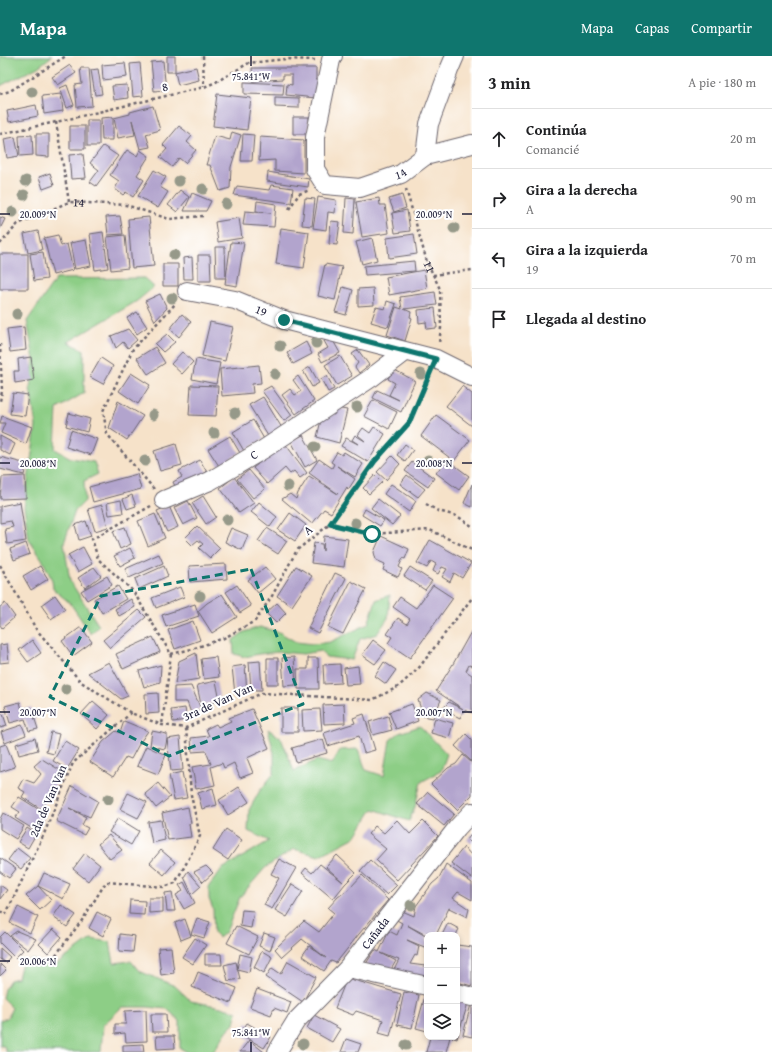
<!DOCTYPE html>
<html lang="es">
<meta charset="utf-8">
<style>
body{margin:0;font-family:"Gentium Book Plus",serif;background:#f2f2f2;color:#202124}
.controls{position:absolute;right:12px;bottom:12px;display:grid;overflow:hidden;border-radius:8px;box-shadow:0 2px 6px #0003}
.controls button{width:36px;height:36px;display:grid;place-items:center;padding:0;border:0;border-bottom:1px solid #e0e0e0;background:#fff;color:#202124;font:20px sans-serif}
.stop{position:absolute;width:12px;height:12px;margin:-9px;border:3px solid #0f766e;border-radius:50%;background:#fff}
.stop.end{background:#0f766e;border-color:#fff;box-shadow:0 1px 4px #0008}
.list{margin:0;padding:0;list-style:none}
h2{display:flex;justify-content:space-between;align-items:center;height:52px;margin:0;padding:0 16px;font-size:17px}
h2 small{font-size:13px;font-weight:400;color:#757577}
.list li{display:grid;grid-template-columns:26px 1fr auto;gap:12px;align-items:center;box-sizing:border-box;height:60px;padding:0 16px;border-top:1px solid #e0e0e0}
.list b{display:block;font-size:15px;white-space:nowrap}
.list p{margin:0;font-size:13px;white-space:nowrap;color:#757577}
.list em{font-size:13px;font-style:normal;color:#757577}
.icon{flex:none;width:22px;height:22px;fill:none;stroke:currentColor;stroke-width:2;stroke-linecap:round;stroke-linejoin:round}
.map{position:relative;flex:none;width:472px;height:996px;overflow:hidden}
header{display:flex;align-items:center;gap:24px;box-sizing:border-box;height:56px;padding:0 20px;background:#0f766e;color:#fff}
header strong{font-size:19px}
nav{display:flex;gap:22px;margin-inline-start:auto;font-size:14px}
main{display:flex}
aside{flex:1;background:#fff}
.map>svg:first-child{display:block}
.green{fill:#8dce86;stroke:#587860}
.building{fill:#b2a4cd}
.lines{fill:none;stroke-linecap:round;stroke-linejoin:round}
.street-casing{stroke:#6c656d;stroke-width:20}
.path{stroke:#6c656d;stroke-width:2.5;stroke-dasharray:3 3;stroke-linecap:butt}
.street{stroke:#fff;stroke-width:18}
.tree{fill:#969989}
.route{stroke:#0f766e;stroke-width:5}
.marked{fill:none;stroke:#0f766e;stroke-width:3;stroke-dasharray:8 5;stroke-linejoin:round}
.ticks{fill:none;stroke:#22223b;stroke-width:1.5}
.labels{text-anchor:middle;stroke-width:4;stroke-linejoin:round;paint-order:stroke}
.street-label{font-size:12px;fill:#22223b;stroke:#fff}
.ticks-label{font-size:10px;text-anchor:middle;fill:#22223b;stroke:#fff;stroke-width:4;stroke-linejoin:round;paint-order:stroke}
</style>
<header>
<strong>Mapa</strong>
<nav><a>Mapa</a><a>Capas</a><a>Compartir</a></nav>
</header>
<main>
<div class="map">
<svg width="472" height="996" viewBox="0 0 472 996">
<rect width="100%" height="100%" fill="#fff"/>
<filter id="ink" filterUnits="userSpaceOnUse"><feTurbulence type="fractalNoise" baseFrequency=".025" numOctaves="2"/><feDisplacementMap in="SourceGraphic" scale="8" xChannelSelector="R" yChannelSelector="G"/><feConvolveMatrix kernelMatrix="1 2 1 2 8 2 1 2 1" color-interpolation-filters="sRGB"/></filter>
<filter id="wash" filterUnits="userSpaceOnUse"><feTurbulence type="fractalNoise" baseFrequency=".012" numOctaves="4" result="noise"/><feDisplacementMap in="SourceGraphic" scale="16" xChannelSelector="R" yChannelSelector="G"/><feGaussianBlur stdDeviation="0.9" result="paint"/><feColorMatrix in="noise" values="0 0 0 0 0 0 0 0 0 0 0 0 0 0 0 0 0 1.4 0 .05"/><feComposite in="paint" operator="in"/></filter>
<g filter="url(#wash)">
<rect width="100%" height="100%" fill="#f6e2c9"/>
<!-- green -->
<path class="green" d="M0,0h52l-14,11 -38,19z
M144,222l10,9 -17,14 -69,41 16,8v43l-27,16 -2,40 16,9 23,4 4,12 -14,7 1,20 -10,10 -11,32 6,38 29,45 -8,8 -21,-31 -17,-14 -1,-9 -10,-21 -13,-19 -5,-33 12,-81 -6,-38 4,-28 -7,-39 29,-42z
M390,539l-2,23 -11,16 -17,5 -8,21 -26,-3 -5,-6 -18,3 -24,-2 -20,2 -14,3 -11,-3 -1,-14 11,-8 16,-5 19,5 17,10 18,2 16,-2 38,-18 8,-24z
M420,670l27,28 -6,17 -20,11 -6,25 -6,14 -36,-12 -18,28 -36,19 -25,-7 -29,19 -25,29 -14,35 -7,6 -5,-5 -1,-24 -4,-10v-13l13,-17 47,-28 -21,-10 1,-21 10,-18 15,-19v-20l-6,-24 13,9 13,33 23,-11 15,4 8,-14 18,-1 8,21 18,6 6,-36 9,-7z
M91,883l19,3 4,21 17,-2 8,10 36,15 16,15 30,6 16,5 -3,12 -7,7 -14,21h-26l-7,-4v-27l-13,-12 -19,-2h-26l-19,18 -2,27h-95l-2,-6h-4v-26l7,-2 5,-10 -10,-10 2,-9 6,-9 8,-2 3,-12 10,-7 22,8z"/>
<g id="blocks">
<!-- building -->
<path class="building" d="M167,0h8v16h-8z
M163,5l3,29 -12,1 -3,-29z
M125,7l2,14 -24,3 -1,-15z
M140,7l3,33 -10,1 -3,-33z
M70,9l6,8 -18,12 -6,-8z
M196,11l3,13 -21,5 -3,-13z
M80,12h9l3,38 -15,1 -2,-22 7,-1z
M252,12h64v11l2,1 -2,18 -30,-3 1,-11 5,1v-10h-9v4l-30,2z
M98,13l4,25 -7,1 -4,-25z
M244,26l40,2 -1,11 -39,-1z
M67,29l7,20 -7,3 -7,-20z
M127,29l1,13 -14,2 -2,-14z
M61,38l2,17 -19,3 -2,-18z
M217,38l34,4 -4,32 -34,-4z
M275,41l24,1v10l-24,-1z
M36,49l2,11 -29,6 -2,-11z
M153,50l7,24 -14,4 4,13 -10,2 -8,-29 3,15 -17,3 -4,-20 16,-4v-2z
M113,61v23h-11l-1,-22z
M293,61h16v17h-16z
M87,64h12v26h-12z
M70,70h15v23h-15z
M179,70l13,10 -5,6 9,8 -11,13 -6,-5 -7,9 -12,-10 7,-8 -4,-4z
M232,76l9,3 -10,32 -1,21 -10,3 -10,-26h-4l9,-29 15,4z
M36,78h13v23l-13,-1z
M243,78l11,1 -2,26h-11z
M32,79l1,20 -13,1 -1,-20z
M15,81l4,19 -12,2 -3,-19z
M260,81l44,3v33l-29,-2v-11l-16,1z
M103,90l15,10 -22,30 -6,-4 9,-12 -9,-7z
M127,94l10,6 3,-6 9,6 -12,19 7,5 -11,17 -7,-5 -3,3 -8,-6 4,-8 -9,-6z
M83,98l3,24 -15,1 -2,-24z
M154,114l12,7 -6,10 8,5 -10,16 -20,-12z
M268,116l41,7 -1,8 -41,-6z
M50,117l4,12 -11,4 -4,-12z
M271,129l22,3 -2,15 -57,-8 3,-9 32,4z
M180,134l9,7 -12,15 -9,-7z
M192,137l19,8 -5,10h-22z
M402,139l4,13 -12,4 -5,-13z
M318,141l18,3 -1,13 -7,-1 -2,18 -13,-2z
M305,142l10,1 -3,27 -10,-1z
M346,142l9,1 -2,35 -9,-1z
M379,142l1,7h5l4,28 -27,4 -6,-35z
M257,145l19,3 -2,23 -31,-2 2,-14 26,2 -15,-2z
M407,154l3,21 -15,2 -3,-20z
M120,160l3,18 -15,1 -2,-18z
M0,161l5,2 -5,10z
M149,161l5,49 -22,2 -4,-49z
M239,162l3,20 -24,4 -3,-20z
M331,165l9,1 -3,23 -8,-1z
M281,172l28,4 -5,36 -28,-4z
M38,175l4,19 -14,3 -4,-19z
M103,176l5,36 -13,2 -5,-36z
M414,178l3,20 -28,4 -2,-20z
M58,179l3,11 6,-2 6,26 -20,5 -9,-37z
M125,179l3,33 -17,2 -4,-33z
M372,182l5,22 -15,4 -6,-22z
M86,184l5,26 -16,3 -5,-26z
M231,186l13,1 -7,43 -12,-2z
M215,191h10l1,31h-10z
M43,196l4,27 -13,2 -4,-27z
M0,198h28v35h-28z
M198,199h12l1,26h-13z
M192,201l1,22h-9l-1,-21z
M414,205l1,10 -50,4 -1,-9z
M163,208h15v22h-15z
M325,208l17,3 -7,33 -17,-4z
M424,214l3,18 -38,7 -3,-18z
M343,231l10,3 -7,25 -11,-3z
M373,232l1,17 -16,1v-17z
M435,236l2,13 -33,4 7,3 -1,5 2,1 -7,23 -18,-6 9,-28 6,2 -2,-12z
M160,238l7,14 -12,13 -10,-20z
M387,245l9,3 -8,23 -17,-5 5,-15 9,2z
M435,252l2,20 -10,1 -1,-7 -7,1 -1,-13z
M137,256l10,15 -10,7 -10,-16z
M182,258l9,8 -12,15 -9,-8z
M210,266l23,5 -8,34 -23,-5z
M24,271l2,23 -16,2 -3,-23z
M128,273l9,11 -9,8 -5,-6 -7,6 -5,-12z
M167,278l8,8 -12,10 -8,-8z
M331,281l9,16 -18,9 -4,-8 10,-6 -4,-7z
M306,286l6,12 -19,10 -6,-11z
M155,291l10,16 -17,11 -11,-16z
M358,294l11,15 -10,8 -4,-6 3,-4 -6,-9z
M182,296l11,10 -11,12 -11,-10z
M340,300l12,20 -15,9 -12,-20z
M31,301l3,23 -19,3 -1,-12h5l-1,-12z
M101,302l12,8 -10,18 -13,-7z
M196,303l24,4 -4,21 -24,-5z
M259,309l2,18 -9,1 1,9 -31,3 -2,-27z
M310,311l9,16 -7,4 -9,-16z
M393,313l22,12 -14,31 -28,-14 4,-8 22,10 -10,-5 6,-12 -7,-4z
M131,317l19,12 -12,19 -19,-13z
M298,320l16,25 -18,13 -14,-19 8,-6 5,6 6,-4 -8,-11z
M327,320l7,13 -6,3 -7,-13z
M191,329l27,1 -2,30 -27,-1z
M271,330l21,29 -8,6 -22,-30z
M462,330l10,8v32l-26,-20z
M13,337l15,2 -3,21 -15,-2z
M263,341l19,31 -14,8 -19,-31z
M373,344l24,12 -8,17 -25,-13z
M118,345l25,15 -16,24 -18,-12z
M336,352l11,2 -8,33 -22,-6 6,-25 11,3z
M69,357l21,6 -3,13 -21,-6z
M436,359l34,25 -16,21 -33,-25z
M2,360l30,11 -6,17 -25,-11 4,-10h-5z
M253,364l11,19 -20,12 -11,-19z
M374,371l11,7 -17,28 -27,-16 5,-8 12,6 -6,-4 3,-5 10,6 -7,-6 5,-7 7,5z
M71,374l26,9 -6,16 -25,-8z
M303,379l14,25 -12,7 -14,-26z
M0,380l15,8 -5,11 -10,-5z
M230,380l10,17 -21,13 -11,-17z
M176,388l6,21 -22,6 -6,-20z
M405,388l8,6 -8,11 -8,-6z
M286,389l21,28 -7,5 -6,-7 -4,3 -5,-6 -18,16 -14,-16 11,-9z
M337,396l5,3 2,-3 19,12 -8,13 -18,-11 18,13 -7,11 -1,-3 -16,26 -7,-4 -12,15 -30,-25 8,-5 6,5 2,-6 11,-17 29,18 -29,-21 10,-14 13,9 2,-4 -3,-2z
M392,400l8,8 -14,16 -9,-8z
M0,401l27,7 -3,11 -24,-6z
M200,404l8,14 -31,16 -4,-8 9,-5 -3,-6z
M412,406l22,16 -6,9 -23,-16z
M450,406l19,14 -10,14 -23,-17 8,-10 3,3z
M249,414l16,19 -12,9 -16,-19z
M137,418l4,15 -48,13 -4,-15z
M375,419l7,7 -13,12 -6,-6z
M407,419l18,14 -7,8 -18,-13z
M25,420l1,22 -26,1 2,-22z
M234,421l20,26 -15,10 -19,-25z
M391,428l25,17 -7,11 -25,-18z
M472,428v23l-8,-4z
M132,439l4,11 -9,3 -4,-10z
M203,440l13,21 -10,7 -14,-21z
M378,443l22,17 -8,9 -21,-17z
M121,444l2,13 -14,2 -2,-12z
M188,445l9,17 -14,7 -9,-17z
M20,446l6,39 -19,3 -2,-15 8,-2 -2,-6 -11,2v-17z
M259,446l18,15 -7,10 -19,-15z
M102,449l6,22 -13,4 -7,-22z
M169,450l9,21 -11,5 -10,-21z
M365,453l19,11 -4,6 -18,-11z
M290,457l16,12 -11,16 -17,-11z
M155,458l10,24 -17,8 -10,-25z
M86,465l5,15 -12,4 -4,-15z
M197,470l23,22 -10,10 -11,-10 4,-4 -5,-4 -6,5 -7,-7z
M125,471l6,17 -11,5 -7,-18z
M231,472l17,7 -6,15 -17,-8z
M267,472l20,13 -9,13 -20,-13z
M324,480l24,3 -4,28 -33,-4 3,-20 8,1 1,7z
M381,480l28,13 -4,10 -2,-1 -4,9 3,2 -4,8 -15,-7 2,-6 -9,-4 -2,-8z
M430,484l41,23 -9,15 -8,-5 -4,9 -8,-5 5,-8 -5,-2 -4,7 -5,-3 3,-7 -5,-3 -4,7 -10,-5z
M26,487l4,11 -16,6 -4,-11z
M83,491l9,17 -14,8 -10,-17z
M130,492l5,10 -15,8 -6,-10z
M159,498l4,9 -34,15 -4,-9z
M226,508l1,15 -37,3 -1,-16z
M40,510l8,13 -17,11 -8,-14z
M164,510l4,10 -29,13 -4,-10z
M296,510l16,10 -20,30 -15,-10z
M94,511l7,9 -16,12 -7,-10z
M265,511l10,12 -17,14 -10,-13z
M410,511l22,14 -7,9 -21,-14z
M335,517l11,5 -28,55 -10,-5z
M107,520l5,9 -25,15 -6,-9z
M351,525l15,8 -23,45 -15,-7z
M237,529l14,21 -11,7 -14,-21z
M433,529l20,13 -43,60 -22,-15 4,-6 -5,-3 11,-16 9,6 3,-5 -17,-12 7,-10 16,11z
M118,530l8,13 -24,14 -8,-14z
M180,531l4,10 -28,11 -4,-10z
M222,538l15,23 -25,16 -14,-22 9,-8z
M55,539l10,14 -14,10 -10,-14z
M131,543l4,8 -16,9 -4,-7z
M5,547l10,14 -13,11 -2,-3v-18z
M277,547l9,10 -10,10 -10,-10z
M195,548l4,12 -33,11 -4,-12z
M139,554l7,7 -36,31 -7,-8z
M193,565l7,19 -25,9 -7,-19z
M81,571l11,15 -19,14 -11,-15z
M472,574v36l-3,-1 -3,6 6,4v38l-8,-3 -4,8 -18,-9 7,-7 14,7 -27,-18 17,-27z
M153,581l7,15 -37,17 -7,-15z
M32,584l9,13 -13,9 -9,-12z
M373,584l13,10 -11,14 -13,-9z
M7,588l2,18 -9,1v-18z
M196,597l3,26 -24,4 4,-22z
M216,601l3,20 -15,2 -3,-20z
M294,601l2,28 -12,1 -2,-28z
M267,602h11v26h-11z
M308,602h10l1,31h-21l-1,-20h11z
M260,605l2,29h-11l-2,-28z
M109,606l19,34 -7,3 -33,-26z
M384,606l12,8 -10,14 -11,-8z
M340,608l1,19 -17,1 -1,-19z
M161,609l-1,17 -16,5 -5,-16z
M245,609l2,28 -12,1 -3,-27z
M358,610l2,18 -14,1 -2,-17z
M216,625l4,20 -19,4 -4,-20z
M191,630l10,23 -10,4 -4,-11h-13v-15z
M158,637l1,20 -13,1 -1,-20z
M427,637l14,7 -8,18 -10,-2 -5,-16z
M93,645l16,14 -12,14 -16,-15z
M20,646l2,8 9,-3 7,22 -9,2 -4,-12 -15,4 -5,-17z
M344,648l1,19 -21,1 -1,-19z
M412,648l6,17 -22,8 -7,-17z
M185,652l2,12 -14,2 -2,-12z
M281,652h17v24h-17z
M252,653l17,39 -22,10 6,15 -13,5 -6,-15 -10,5 -2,-5 -11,4 4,18 -19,4 -4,-22 19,-3 -5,-13 -14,1 -1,-14 18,-2 -3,-7 10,-5 2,3 13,-6 -2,-3z
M320,653l2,21 -19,1 -1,-21z
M3,658l4,12 -7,2v-13z
M364,658l11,36 -11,3 -5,-17 -31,10 -4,-13 31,-10 -2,-5z
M388,660l4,14 -19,5 -4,-13z
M435,662l18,5 -4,15 -18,-5z
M124,665l24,10 -9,13 -8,15 -5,-2 -13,20 -23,-15 13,-20 13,-11 4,2z
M22,669l4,10 -21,8 -4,-11z
M152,675l15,3v5l13,-2 3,33 -12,1 -4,-32 -2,10 -15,-3z
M51,676l8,2 -5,20 -8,-2z
M466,678l6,6v22l-17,-16z
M35,682l3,12 -19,5 -3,-11z
M323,683l4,14 -31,9 -4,-14z
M65,685l14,9 -12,19 -14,-8z
M6,688l9,23 -15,5v-26z
M146,690l20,9 -8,19 -21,-8z
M463,699l9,8v32l-15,15 -26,-26 17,-16 8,-4z
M42,703l21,13 -22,37 -19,-12 3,-5 -7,-4 5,-9 11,4 7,-9 -7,-8z
M182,716l5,26 -13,2 -5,-25z
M158,727l12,14 -14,11 -11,-14z
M72,730l26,15 -8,16 -21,-9 17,9 -4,8 6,3 -4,7 -28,-14z
M239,731l10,15 -21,13 -9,-15z
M213,732l4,17 -15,4 -4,-16z
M428,736l26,22 -10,12 -27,-22z
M128,737l19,9 -9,16 -18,-9z
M19,741l27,17 -10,17 -21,-13 5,-6 -8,-5z
M188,751l3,16 -2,1 2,13 -23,3 -6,-27z
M3,757l21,13 -8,13 -16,-10v-10z
M118,762l21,13 -8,14 -22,-13z
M161,764l4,20 -13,3 -4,-21z
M397,764l13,14 13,-13 15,15 -41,44 -21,-20 10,-11 -18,-15 7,-8 9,7z
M27,772l9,6 -8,14 -10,-6z
M226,773l16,11 -14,20 -15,-10z
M472,777v10l-5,-3z
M109,779l13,15 -12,9 -12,-15z
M464,791l8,9v23l-21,-16z
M17,792l13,10 -9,11 -13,-9z
M161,794l14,12 -11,13 -14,-12z
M85,797l15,12 -12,16 -15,-12z
M337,799l19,18 -11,11 -12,15 -31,-26 4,-5 6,5 8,-9 23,18 -17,-15z
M0,802l16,11 -7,9 -9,-6z
M279,803l17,9 -24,41 -8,-4 15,-27 -8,-4z
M370,804l27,25 -10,10 -27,-24z
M446,808l26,19v17l-14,-8 -5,6 16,11 -2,8 -18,-9 -13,27h-10l-19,-10 20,12v11l-20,-8 12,6 -2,10 -2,-1 -5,9 15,2 2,-4v17l-34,-7 6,-12 -18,-7 15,8 -7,12 -24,-8 10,-15 4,2 10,-21 8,4 5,-12 -7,-4 5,-9 14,6 2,-10 16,-22 7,-6z
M206,810l7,7 -10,9 -9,-10z
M188,815l13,15 -9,8 -8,-17z
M44,817l26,11 -7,15 -25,-13z
M362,819l26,25 -29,34 -23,29 -5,-2 -7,10 -22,-15 7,-10 17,12 -24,-19 -20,18 -7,-8 29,-28 15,11 15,-19 -6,-5 10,-11 12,-9z
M184,826l11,21 -11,6 -8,-14 7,-4 -4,-6z
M292,828l11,7 -16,26 -12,-7z
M0,829l7,5 -7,9z
M38,830l13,14 -11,10 -14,-14z
M172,836l3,19h-8l-2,-18z
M149,842h14v14l-14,1z
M130,844l15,1 -1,14 -15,-1z
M61,849l15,10 -9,12 -14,-10z
M18,851l20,10 -8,16 -20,-10z
M242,854l12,1 -3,17 -11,-2z
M97,856l14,7 -8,17 -14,-8z
M197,862l13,4 -6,16 -13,-4z
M185,863l6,17 -10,4 -6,-17z
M448,867l11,6 -3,6h-14z
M236,870l22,11 -9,17 -22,-11z
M53,873l9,8 -14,16 -9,-9z
M17,875l19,8 -8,11 -18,-14z
M5,876l18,18 -8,8 -15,-15v-6z
M264,877l11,4 -5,14 -11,-5z
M120,878l15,2 -2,16 -14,-1z
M195,882l11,7 -13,19 -11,-7z
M457,889l15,2v39l-15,-4z
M171,891l3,26 -13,2 -3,-27z
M0,892l10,9 -5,6 -5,-4z
M262,895l10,6 -8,16 -10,-6z
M205,898h16l1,11h-17z
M240,898l12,3 -3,15 -12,-3z
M288,905l28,16 -13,25 -37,-25 6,-9 9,6z
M236,906l4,17 -12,2 -4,-16z
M0,908l6,6 -6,6z
M198,916l39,16 -6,15 -39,-16z
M347,922l54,16 -11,42 -11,-3 4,-13 -27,-9 -3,4 -18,-7z
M257,933l34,13 -4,11 -13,-5 -3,7 -21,-8z
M404,936l15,3 -7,33 -15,-3z
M425,940l2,1v34l-11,-3z
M457,944l11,3 -11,36 -5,-2h5z
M471,948h1v33l-9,-2z
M146,954l1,31 -21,1 -1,-9 -10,1v-10h11l-1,-13z
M151,958h15l1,18h-15z
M314,959l26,14 -8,13 -25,-14z
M247,967l24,14 -7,11 -24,-14z
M156,980h18l1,12 -18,1z
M430,981h20l-4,15h-20z
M346,983l15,5 -3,8h-17z
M249,984l15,12h-24z
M143,988l1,8h-21v-7z"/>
</g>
</g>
<g filter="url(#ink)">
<use href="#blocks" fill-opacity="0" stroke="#6c656d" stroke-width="1"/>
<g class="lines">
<!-- street casing -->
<g class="street-casing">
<g id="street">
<path id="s3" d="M333,0l-2,4 -16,77v32l10,16 35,3 41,-14 24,-18 47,-12"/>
<path d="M425,100l4,-32 20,-54 6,-14"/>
<path id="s4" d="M187,235l48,9 49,20 152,39 36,18"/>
<path id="s5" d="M164,444l46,-19 54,-32 107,-71 34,-26"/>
<path d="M348,912l79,18"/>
<path d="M457,937l15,4"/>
<path id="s6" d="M277,996l19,-31 52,-53 109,-140 15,-16"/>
</g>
</g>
<!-- path -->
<g class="path">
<path d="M203,0l1,31"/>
<path d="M0,38l10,-3 56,-35"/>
<path d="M56,66l13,80"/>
<path d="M0,78l56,-12 148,-35 10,-4 35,-20 37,-4 29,1"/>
<path id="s1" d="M406,133l21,73 13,27 1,39 -2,15"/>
<path d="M289,153l10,-15 11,-4"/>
<path id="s2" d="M0,188l18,-20 51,-22 57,3 43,14 34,-3"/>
<path d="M433,219l39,-5"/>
<path d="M0,288l2,47 -2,10"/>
<path d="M154,433l-47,-55 -4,-23 30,-62 43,-46"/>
<path d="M426,448l12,7 19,5 15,10"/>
<path d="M151,450l-59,33 6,20 35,32 38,63 -9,71"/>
<path d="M330,468l42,10 58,-4 42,20"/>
<path d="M0,509l36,64 45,53 50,31 31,12 24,3 76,-35 110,7 26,-13 20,-18 54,-71"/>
<path d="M171,598l21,-5 32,-11 31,-17 17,-25 25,-46 33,-26 45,-63 34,-38 21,-50"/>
<path d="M0,855l6,3 38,-80 29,-71 58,-50"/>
<path d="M52,904l31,-41 23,-37 58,5 11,-4 12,-21 13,-26 -9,-41 -5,-67"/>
</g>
<!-- street -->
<use href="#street" class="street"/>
</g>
<!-- trees -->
<g class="tree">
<circle cx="32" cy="36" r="5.5"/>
<circle cx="26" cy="125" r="5.5"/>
<circle cx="179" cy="125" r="5.5"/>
<circle cx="203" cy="133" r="5.5"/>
<circle cx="24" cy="139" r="5.5"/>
<circle cx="226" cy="148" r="5.5"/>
<circle cx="13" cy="156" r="5.5"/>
<circle cx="454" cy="172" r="5.5"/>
<circle cx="174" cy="199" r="5.5"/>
<circle cx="172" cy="242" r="5.5"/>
<circle cx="17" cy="258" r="5.5"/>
<circle cx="316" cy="287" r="5.5"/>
<circle cx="280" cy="290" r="5.5"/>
<circle cx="275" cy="318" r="5.5"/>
<circle cx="421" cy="318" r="5.5"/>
<circle cx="357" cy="351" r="5.5"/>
<circle cx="235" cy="357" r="5.5"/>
<circle cx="153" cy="359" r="5.5"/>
<circle cx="214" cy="377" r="5.5"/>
<circle cx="315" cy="391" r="5.5"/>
<circle cx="145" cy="405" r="5.5"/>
<circle cx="428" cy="405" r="5.5"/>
<circle cx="288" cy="430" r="5.5"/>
<circle cx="227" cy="464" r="5.5"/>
<circle cx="355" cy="467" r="5.5"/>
<circle cx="200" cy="540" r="5.5"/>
<circle cx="66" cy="633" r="5.5"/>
<circle cx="108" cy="743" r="5.5"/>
<circle cx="411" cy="849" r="5.5"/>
<circle cx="303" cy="988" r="5.5"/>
<circle cx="406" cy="989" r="5.5"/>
</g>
</g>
<g class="lines" filter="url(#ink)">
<!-- route -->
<path class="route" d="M284,264l152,39 -27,64 -34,38 -45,63 42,10"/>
</g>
<!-- marked area -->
<path class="marked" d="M251,513l52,135 -134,52 -119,-59 51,-101z"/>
<!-- ticks -->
<path class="ticks" d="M251,0v10M0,158h10M462,158h10M0,407h10M462,407h10M0,656h10M462,656h10M0,905h10M251,986v10"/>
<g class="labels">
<!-- street labels -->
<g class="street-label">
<text transform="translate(165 31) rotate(-13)" y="4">8</text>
<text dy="4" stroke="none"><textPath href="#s3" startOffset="212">14</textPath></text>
<text dy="4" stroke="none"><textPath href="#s2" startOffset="92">14</textPath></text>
<text dy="4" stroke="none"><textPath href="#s1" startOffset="81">11</textPath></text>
<text dy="4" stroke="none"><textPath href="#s4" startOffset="77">19</textPath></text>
<text dy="4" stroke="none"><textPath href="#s5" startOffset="101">C</textPath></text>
<text transform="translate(308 474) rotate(-39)" y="4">A</text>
<text transform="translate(218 646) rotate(-24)" y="4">3ra de Van Van</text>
<text transform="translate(48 745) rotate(-67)" y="4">2da de Van Van</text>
<text dy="4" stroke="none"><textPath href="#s6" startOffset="155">Cañada</textPath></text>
</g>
</g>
<g class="ticks-label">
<text x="251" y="24">75.841°W</text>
<text x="38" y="162">20.009°N</text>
<text x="434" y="162">20.009°N</text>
<text x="38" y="411">20.008°N</text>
<text x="434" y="411">20.008°N</text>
<text x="38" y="660">20.007°N</text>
<text x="434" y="660">20.007°N</text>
<text x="38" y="909">20.006°N</text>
<text x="251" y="980">75.841°W</text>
</g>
</svg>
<div class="controls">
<button>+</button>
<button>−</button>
<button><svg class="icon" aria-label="layers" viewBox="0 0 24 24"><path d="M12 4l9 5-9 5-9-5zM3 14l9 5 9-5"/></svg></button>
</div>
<div class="stop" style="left:372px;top:478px"></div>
<div class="stop end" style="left:284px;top:264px"></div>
</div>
<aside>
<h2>3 min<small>A pie · 180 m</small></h2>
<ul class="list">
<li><svg class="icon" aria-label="ahead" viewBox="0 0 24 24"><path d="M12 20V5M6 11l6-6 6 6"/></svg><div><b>Continúa</b><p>Comancié</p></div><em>20 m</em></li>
<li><svg class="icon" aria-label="right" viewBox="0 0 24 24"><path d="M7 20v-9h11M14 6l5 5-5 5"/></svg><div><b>Gira a la derecha</b><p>A</p></div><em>90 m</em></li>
<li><svg class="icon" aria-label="left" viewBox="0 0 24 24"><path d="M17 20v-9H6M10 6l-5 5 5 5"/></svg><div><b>Gira a la izquierda</b><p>19</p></div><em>70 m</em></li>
<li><svg class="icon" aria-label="arrive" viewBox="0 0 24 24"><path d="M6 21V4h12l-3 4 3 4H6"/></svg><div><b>Llegada al destino</b></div></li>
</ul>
</aside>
</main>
